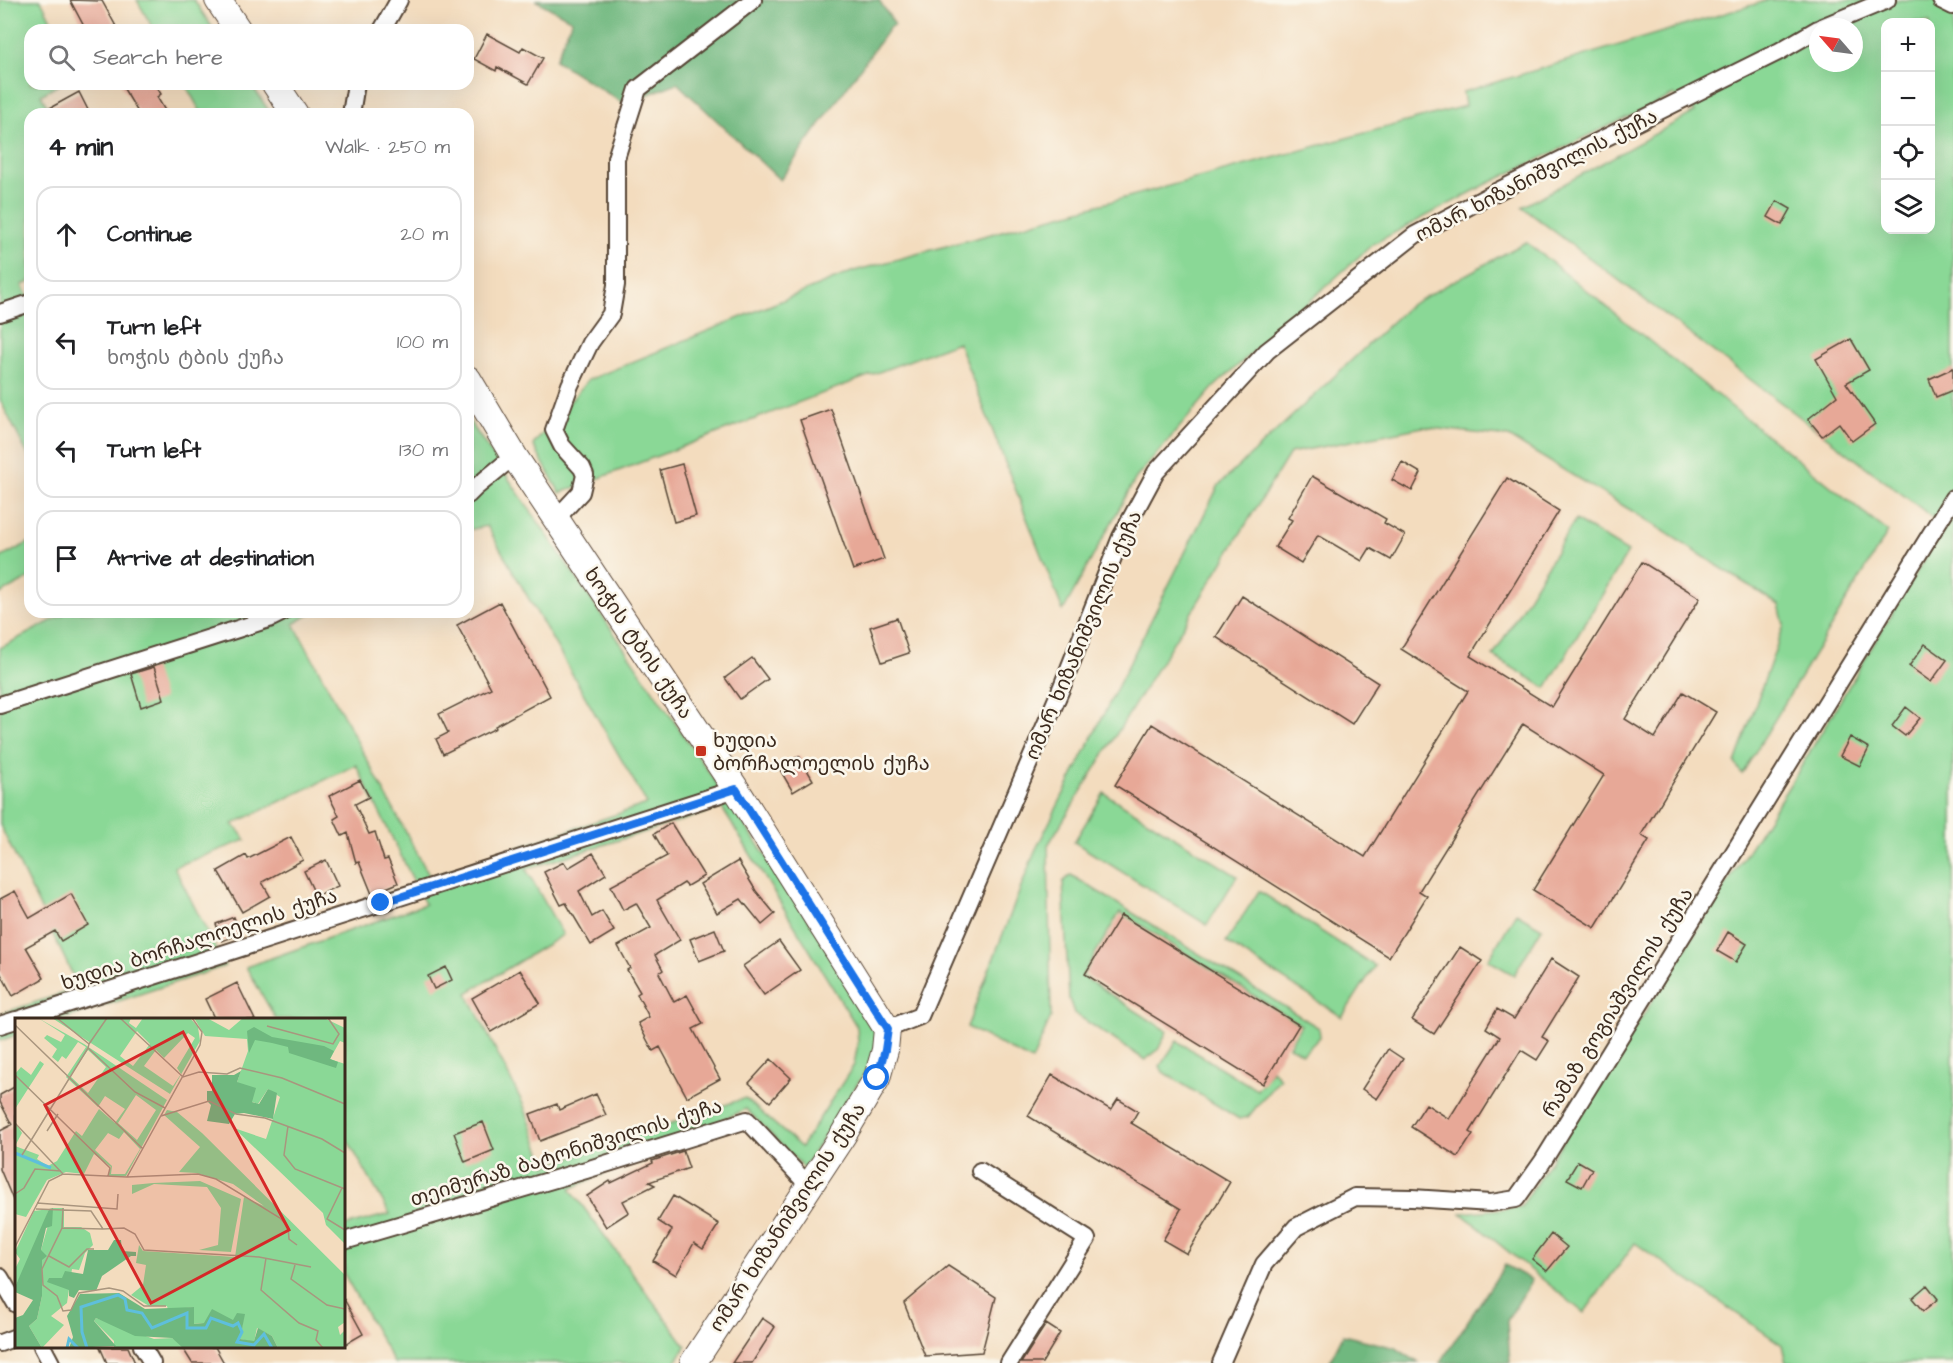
<!DOCTYPE html>
<meta charset="utf-8">
<style>
body{margin:0;font-family:"Architects Daughter","Noto Sans Georgian",sans-serif;background:#f2f2f2;color:#202124}
.controls{position:absolute;right:18px;top:18px;display:grid;overflow:hidden;border-radius:12px;box-shadow:0 6px 24px #0002}
.controls button{width:54px;height:54px;display:grid;place-items:center;padding:0;border:0;border-bottom:2px solid #e0e0e0;background:#fff;color:#202124;font:30px sans-serif}
.compass{position:absolute;left:1809px;top:18px;width:54px;height:54px;border-radius:50%;background:#fff;box-shadow:0 6px 24px #0002;rotate:298deg}
.stop{position:absolute;width:18px;height:18px;margin:-14px;border:4px solid #1a73e8;border-radius:50%;background:#fff}
.stop.end{background:#1a73e8;border-color:#fff;box-shadow:0 2px 6px #0008}
.list{margin:0;padding:0;list-style:none}
h2{display:flex;justify-content:space-between;align-items:center;height:78px;margin:0;padding:0 24px;font-size:26px}
h2 small{font-size:20px;font-weight:400;color:#757577}
.list li{display:grid;grid-template-columns:39px 1fr auto;gap:18px;align-items:center;box-sizing:border-box;height:96px;margin:0 12px 12px;padding:0 12px;border:2px solid #e0e0e0;border-radius:18px}
.list b{display:block;font-size:22px;white-space:nowrap}
.list p{margin:0;font-size:20px;white-space:nowrap;color:#757577}
.list em{font-size:20px;font-style:normal;color:#757577}
.icon{flex:none;width:33px;height:33px;fill:none;stroke:currentColor;stroke-width:2;stroke-linecap:round;stroke-linejoin:round}
.map{position:relative;flex:none;width:1953px;height:1363px;overflow:hidden}
.search{position:absolute;background:#fff;box-shadow:0 6px 24px #0002;left:24px;top:24px;width:450px;height:66px;display:flex;align-items:center;gap:15px;box-sizing:border-box;padding:0 21px;border-radius:18px;color:#757577;font-size:22px}
.panel{position:absolute;background:#fff;box-shadow:0 6px 24px #0002;left:24px;top:108px;width:450px;height:510px;border-radius:18px}
.map>svg:first-child{display:block}
.green{fill:#8ad896;stroke:#62815a;stroke-width:1.5;fill-rule:evenodd}
.forest{fill:#6fb87f;stroke:#55714e;stroke-width:1.5}
.building{fill:#e7a897}
.lines{fill:none;stroke-linecap:round;stroke-linejoin:round}
.minor-casing{stroke:#574536;stroke-width:20}
.primary-casing{stroke:#574536;stroke-width:28}
.minor{stroke:#fff;stroke-width:16}
.primary{stroke:#fff;stroke-width:26}
.route{stroke:#1a73e8;stroke-width:8}
.poi-dot{fill:#c8321e;stroke:#fbf7ec;stroke-width:2}
.labels{text-anchor:middle;stroke-width:5;stroke-linejoin:round;paint-order:stroke}
.street-label{font-size:20px;fill:#3b2a1e;stroke:#fbf7ec}
.poi-label{font-size:20px;fill:#3b2a1e;stroke:#fbf7ec;text-anchor:start}
.inset-river{fill:none;stroke:#5ebfdc;stroke-width:3}
.inset-road{fill:none;stroke:#a9957e;stroke-width:1.5}
.view{fill:#d62828;fill-opacity:0.15;stroke:#d62828;stroke-width:3}
.inset-edge{fill:none;stroke:#3b2a1e;stroke-width:3}
</style>
<div class="map">
<svg width="1953" height="1363" viewBox="0 0 1953 1363">
<rect width="100%" height="100%" fill="#fbf7ec"/>
<filter id="ink" filterUnits="userSpaceOnUse"><feTurbulence type="fractalNoise" baseFrequency=".0167" numOctaves="2"/><feDisplacementMap in="SourceGraphic" scale="12" xChannelSelector="R" yChannelSelector="G"/><feConvolveMatrix kernelMatrix="1 2 1 2 8 2 1 2 1" color-interpolation-filters="sRGB"/></filter>
<filter id="wash" filterUnits="userSpaceOnUse"><feTurbulence type="fractalNoise" baseFrequency=".008" numOctaves="4" result="noise"/><feDisplacementMap in="SourceGraphic" scale="24" xChannelSelector="R" yChannelSelector="G"/><feGaussianBlur stdDeviation="1.35" result="paint"/><feColorMatrix in="noise" values="0 0 0 0 0 0 0 0 0 0 0 0 0 0 0 0 0 1.4 0 .05"/><feComposite in="paint" operator="in"/></filter>
<g filter="url(#wash)">
<rect width="100%" height="100%" fill="#f3dcbe"/>
<!-- green -->
<path class="green" d="M0,0h41l15,30h-26v54h30l-19,11 10,19h-21v168l-8,3 8,17v157l-30,-59z
M137,0h57l20,30h-60z
M1769,0h184v1363h-167l-4,-18 -147,-102 -51,70 -123,-100 60,-6 275,-432 148,-249 -422,-319 173,-95 -21,-17 -187,89 -114,60 -159,143 -78,91 -73,133 -105,-269 -398,151 -27,-48 55,-65 266,-109 611,-165 -2,-14zM1886,22h44v208h-44zM1818,27h36v36h-36z
M185,84h66l20,30h-69z
M1526,242l362,290 -146,242 -7,-11 49,-138 -5,-20 -137,-88 -133,-80 -86,-10 -133,26 -242,392 3,172 -19,44 -65,-34 68,-176 184,-366 191,-180z
M468,419l334,490 77,122 -7,30 -68,107 -58,-59 -176,80 116,157 -11,17h-281l-50,-89v-48l46,-12 -46,-80v-114l-68,-1 -30,-52 179,-63 -69,-139 -123,59 13,16 -72,27 51,99 -161,53 -48,1v15l-16,6v-27l79,-26 -79,-163v-177l68,-36h245l-19,12 136,253 217,-73 -160,-278 -19,4zM722,808l135,219 1,16 -4,22 -53,82 -56,-49 -199,68 -22,-60 -57,-113 96,-58 -37,-66z
M1575,520l53,32 -82,136 -53,-32z
M30,542v36l-30,16v-36z
M1104,793l133,83 -30,49 -133,-83z
M1071,875l248,153 1,9 -17,17 -14,-8 12,-21 -181,-113 -38,64 85,55 -9,19 -13,10 -71,-47 -5,-14 -6,-117z
M1259,891l116,75 -33,51 -116,-75z
M1516,913l26,15 -28,47 -26,-15z
M1177,1041l80,49 15,-20 8,8 -32,39 -9,2 -76,-47 -3,-6z"/>
<!-- forest -->
<path class="forest" d="M535,0h344l16,25 -5,2 -110,153 -103,-97 -53,21 -69,-44 17,-40z
M1505,1265l27,15 -25,41 3,42h-70z
M1343,1335l53,13 23,15h-90z"/>
<g id="blocks">
<!-- building -->
<path class="building" d="M70,0l32,1 16,29h-32z
M487,34l33,18 3,-5 20,11 -15,26 -31,-17 -1,4 -22,-12z
M121,84h34l6,10 -4,3 10,17h-28z
M79,92l11,22h-51z
M1777,201l14,8 -9,16 -14,-8z
M1851,339l18,31 -23,13 29,41 -23,17 -13,-18 -17,13 -14,-17 29,-23 -21,-37z
M1953,368v22l-17,7 -7,-18z
M831,409l53,150 -31,11 -53,-150z
M1402,462l19,11 -9,18 -20,-11z
M682,464l14,52 -22,6 -14,-52z
M1312,476l74,43 -2,4 21,12 -14,25 -21,-12 -8,13 -44,-26 -17,28 -26,-16 17,-27 -4,-2z
M1507,478l52,33 -89,145 82,51 90,-145 58,36 -75,121 30,19 28,-46 33,20 -75,123 8,5 -54,88 -62,-38 71,-115 -81,-51 -104,167 8,5 -38,61 -274,-172 37,-61 213,133 103,-166 -67,-42z
M1242,596l136,87 -26,41 -136,-87z
M500,602l50,94 -55,30 1,2 -53,26 -7,-15 12,-6 -9,-19 52,-26 -34,-63z
M897,618l12,35 -27,9 -12,-35z
M1925,644l22,16 -16,22 -22,-16z
M752,658l16,21 -28,20 -15,-21z
M154,667l10,32 -23,8 -10,-33z
M1906,707l14,11 -15,18 -13,-10z
M1850,737l19,11 -9,18 -20,-10z
M799,756l14,24 -20,12 -14,-24z
M360,780l9,17 -14,7 14,30 6,-2 9,28 4,-1 10,24 -26,11 -13,-32 -3,1 -8,-30 -6,3 -8,-17 5,-3 -10,-20z
M671,823l33,53 -17,10 -3,-3 -27,17 23,40 -25,15 8,15 -4,3 15,29 13,-7 16,29 -10,5 27,50 -33,18 -27,-50 -7,4 -15,-28 11,-6 -12,-23 3,-2 -13,-22 3,-2 -12,-22 33,-18 -15,-25 -13,7 -12,-24 56,-30 -13,-22z
M291,837l12,23 -41,22 8,14 -28,16 -24,-41 28,-16 2,4z
M593,853l13,21 -27,17 13,26 10,-6 12,20 -23,14 -25,-42 -5,2 -17,-33 20,-10 4,6z
M326,860l12,26 -22,10 -12,-25z
M738,861l18,30 19,23 -13,11 -21,-26 -24,14 -17,-29z
M15,891l15,27 41,-24 17,31 -27,16 -6,-10 -29,16 18,31 -31,18 -13,-24v-73z
M1121,915l178,110 -36,59 -178,-110z
M234,917l6,17 -18,7 -6,-17z
M715,929l9,22 -25,10 -9,-22z
M1728,932l19,12 -11,18 -19,-11z
M779,941l21,29 -36,25 -21,-29z
M1460,947l22,14 -48,73 -22,-14z
M1551,959l28,18 -37,60 7,4 -12,19 -16,-10 -51,82 3,2 -15,23 -47,-30 15,-23 23,15 51,-82 -14,-9 11,-19 17,10z
M446,967l6,13 -18,9 -6,-13z
M520,970l20,33 -49,29 -19,-34z
M237,983l18,37h-40l-10,-21z
M1388,1049l15,10 -26,40 -15,-10z
M771,1059l20,19 -21,24 -21,-19z
M1052,1075l59,35 7,-11 20,12 -7,12 99,59 -43,72 -24,-14 18,-31 -153,-93z
M16,1086v121l-16,-38v-38l12,-6 -12,-23v-7z
M596,1094l10,21 -66,26 -10,-27 27,-10 2,6z
M483,1122l11,28 -29,12 -11,-29z
M683,1151l6,17 -40,14 6,3 -32,16 6,11 -23,15 -19,-31 23,-15 1,2 42,-20 -1,-2z
M1578,1161l14,8 -10,18 -15,-8z
M673,1196l46,28 -16,25 -9,-6 -18,32 -23,-14 19,-31 -14,-9z
M1551,1234l16,13 -20,24 -15,-12z
M948,1266l48,31 -14,55 -57,4 -21,-53z
M1927,1285l11,14 -15,12 -11,-13z
M344,1299l19,35 -19,11z
M762,1318l13,9 -23,36h-20z
M1046,1324l14,9 -18,30h-21z
M100,1347h28l7,16h-28z
M182,1347h33l9,16h-32z"/>
</g>
</g>
<g filter="url(#ink)">
<use href="#blocks" fill-opacity="0" stroke="#574536" stroke-width="1.5"/>
<g class="lines">
<!-- minor casing -->
<g class="minor-casing">
<path id="minor" d="M1941,0l12,6
M1822,27l65,-27
M382,30l17,-30
M351,114l5,-30
M0,313l30,-10
M468,495l7,-7 39,-32
M556,519l25,-27 4,-17 -3,-7 -20,-22 -8,-16 16,-45 20,-42 21,-29 5,-29v-127l22,-69 115,-89
M0,705l269,-86 14,-7
M17,1020l719,-231
M0,1025l16,-5
M887,1029l33,-13 141,-327 60,-152 35,-65 111,-121 148,-116 79,-42 286,-142 38,-22
M980,1171l107,68 -78,124
M344,1241l242,-71 161,-50 62,66
M0,1277l16,27
M0,1343l16,-6
M42,1346l9,17
M142,1346l10,17
M1221,1363l43,-99 32,-37 59,-30 57,1 79,5 25,-4 27,-38 410,-663"/>
</g>
<!-- primary casing -->
<g class="primary-casing">
<path id="primary" d="M218,0l20,30
M275,84l20,30
M468,379l46,77 222,333 151,240 -2,21 -8,28 -34,57 -150,228"/>
</g>
<!-- minor -->
<use href="#minor" class="minor"/>
<!-- primary -->
<use href="#primary" class="primary"/>
</g>
</g>
<g class="lines" filter="url(#ink)">
<!-- route -->
<path class="route" d="M381,903l355,-114 152,240 -3,21 -8,28"/>
</g>
<!-- markers -->
<rect class="poi-dot" x="695" y="745" width="12" height="12" rx="3"/>
<g class="labels">
<!-- street labels -->
<g class="street-label">
<text transform="translate(1536 175) rotate(-27)" y="7">ომარ ხიზანიშვილის ქუჩა</text>
<text transform="translate(1083 635) rotate(-67)" y="7">ომარ ხიზანიშვილის ქუჩა</text>
<text transform="translate(639 643) rotate(56)" y="7">ხოჭის ტბის ქუჩა</text>
<text transform="translate(199 939) rotate(-18)" y="7">ხუდია ბორჩალოელის ქუჩა</text>
<text transform="translate(1617 1002) rotate(-58)" y="7">რამაზ გოგიაშვილის ქუჩა</text>
<text transform="translate(566 1152) rotate(-17)" y="7">თეიმურაზ ბატონიშვილის ქუჩა</text>
<text transform="translate(787 1217) rotate(-57)" y="7">ომარ ხიზანიშვილის ქუჩა</text>
</g>
<!-- poi labels -->
<g class="poi-label">
<text x="713" y="747">ხუდია<tspan x="713" dy="23">ბორჩალოელის ქუჩა</tspan></text>
</g>
</g>
<!-- overview -->
<g transform="translate(15 1018)">
<rect width="330" height="330" fill="#f3dcbe"/>
<path d="M23,0l46,26 83,56 -41,76h-18l3,-9 -17,-13 -10,20 -18,-2 -19,8 -21,37 -11,-3v-92l7,11 -7,13 24,9 -2,4 11,7 9,-5 19,-30 6,5 17,-27 16,14 10,-14 -20,-13 -7,11 -32,-30 20,-30 -8,-5 -12,17 -4,-3 -4,6 -6,-5 5,-8 -13,-11 3,-3 14,7 4,-7zM73,32l18,17 -18,26 -18,-17zM121,77l20,15 -19,30 -19,-17zM109,114l16,17 -15,25h-14l1,-8 -17,-16 13,-17 11,6zM37,0h79l-2,5 7,5 7,-10h47l8,9 2,14 -30,53zM122,13l13,13 -17,22 -13,-10zM173,15l7,5 -18,30 4,6 -8,12 -29,-20 12,-16 8,8zM179,0h13l22,12 14,-12h81l21,10v15l-5,-2 -10,18 15,5v180l-19,-19 -3,-12 -89,-85 32,11 14,-42 -12,-8 -10,15 -8,-3 -13,-19 11,-31 -1,-12 -42,-3zM25,43l4,3 -29,45v-35l6,-7 10,8zM152,92l10,2 25,21 143,142v47l-7,5 2,8 5,-5v18h-67l-6,-12 -15,-8 -3,14 -14,-3 4,-24 -10,6 -41,3 1,-17 -26,3 -1,-4h-18l-18,-11 12,-10 3,-20 -10,-2 3,-18 4,6 92,6 9,-60 20,9 -31,-22 -37,-11 -17,-1 21,-25 -36,-32zM185,163l41,18 -10,53 -32,-2 19,-5 3,-37 -14,-21 -53,-3 -22,10v-9l21,-2zM38,190h11v19h17l9,6 3,12 -8,8 -6,17 -7,-1 -5,34 -16,13 13,9 -22,23 -13,-22 8,-7 5,-23 -1,-46zM34,191l-14,38 -20,40v-18l5,-10 -5,-7 19,-41zM81,300l58,21 18,-1 13,9 -71,1v-7l-20,-20z" fill="#8ad896" fill-rule="evenodd"/>
<path d="M239,9l18,10 52,9 10,5 -4,8 8,3 -2,6 -47,-15 -1,-6 -16,-4 -17,-3 -6,13 -2,-22zM226,53l-4,11 19,6 -4,14 7,2 9,-15 9,4 -4,26 -29,-6 -9,1 -6,10 -22,-3 4,-16 -4,-4v-10h5v-16h22zM38,190l-1,18 -6,2 -5,22 6,6 -5,4v36l-5,23 -8,7 13,22h-27v-30l8,-3 10,-15 -18,-8v-5l34,-78zM99,222h7l1,11 14,1v4h-5l-29,20 -6,15 -17,-1 -5,8 -5,-2v-6l-22,-8 2,-4h13l3,-7 18,3 5,-24h20zM104,275l26,16 49,-2v17l10,-1 8,-14 21,11 4,-7 8,1 -5,25 14,2 4,-13 14,8 6,12h-95l-11,-10 -37,-2 -39,-18 -2,3 22,25 -47,2 4,-11 -6,-21 13,-22z" fill="#6fb87f"/>
<path class="inset-river" d="M0,135l36,15M52,330l2,-9 9,9M72,330l-5,-16 -1,-25 37,-12 7,4 2,11 15,3 10,15 35,-15v15h19l5,-10 22,8 5,-3 4,9 -5,10 17,3 10,-11 8,14"/>
<path class="inset-road" d="M42,0l32,26 -1,4M105,0l63,59 16,-5 28,2 13,-6 42,10 63,26M0,7l128,124M252,8l66,18 6,-10 -11,-16M74,26l18,-26M0,57l95,93 -2,8M146,98l48,-15 27,13 29,4 57,21 23,14M0,105l48,51M273,108l-4,29 11,14 50,20M32,113l11,-17M7,137l66,-107 47,44 30,16M112,159l71,-3 18,5 64,39 8,9 1,12 8,6M327,170l-15,31 18,11M0,176l9,-6 11,-19 26,2M22,185l80,6 1,-15M48,190l-1,20 -20,41 1,16 14,11 6,15 8,-1 8,-17 30,-5 14,3 21,15h22M21,191l55,2 12,18 21,-1 11,6 9,16 115,7 52,10M47,210l41,1M0,229l34,-66 14,-7 64,3 73,-132 2,-13 -10,-14M34,238l20,11 18,-18h7M251,240l-5,32 38,33 19,8 -2,9 7,8M280,247l-4,14 36,26 18,4"/>
<path class="view" d="M168,14l106,198 -138,73 -106,-198z"/>
<rect width="330" height="330" class="inset-edge"/>
</g>
</svg>
<div class="controls">
<button>+</button>
<button>−</button>
<button><svg class="icon" aria-label="locate" viewBox="0 0 24 24"><circle cx="12" cy="12" r="6"/><path d="M12 2v4M12 18v4M2 12h4M18 12h4"/></svg></button>
<button><svg class="icon" aria-label="layers" viewBox="0 0 24 24"><path d="M12 4l9 5-9 5-9-5zM3 14l9 5 9-5"/></svg></button>
</div>
<svg class="compass" viewBox="-18 -18 36 36"><path d="M0-13l5 13h-10z" fill="#e53935"/><path d="M0 13l5-13h-10z" fill="#757577"/></svg>
<div class="stop" style="left:877px;top:1078px"></div>
<div class="stop end" style="left:381px;top:903px"></div>
<div class="search"><svg class="icon" aria-label="search" viewBox="0 0 24 24"><circle cx="10" cy="10" r="6"/><path d="M15 15l6 6"/></svg>Search here</div>
<section class="panel">
<h2>4 min<small>Walk · 250 m</small></h2>
<ul class="list">
<li><svg class="icon" aria-label="ahead" viewBox="0 0 24 24"><path d="M12 20V5M6 11l6-6 6 6"/></svg><div><b>Continue</b></div><em>20 m</em></li>
<li><svg class="icon" aria-label="left" viewBox="0 0 24 24"><path d="M17 20v-9H6M10 6l-5 5 5 5"/></svg><div><b>Turn left</b><p>ხოჭის ტბის ქუჩა</p></div><em>100 m</em></li>
<li><svg class="icon" aria-label="left" viewBox="0 0 24 24"><path d="M17 20v-9H6M10 6l-5 5 5 5"/></svg><div><b>Turn left</b></div><em>130 m</em></li>
<li><svg class="icon" aria-label="arrive" viewBox="0 0 24 24"><path d="M6 21V4h12l-3 4 3 4H6"/></svg><div><b>Arrive at destination</b></div></li>
</ul>
</section>
</div>
